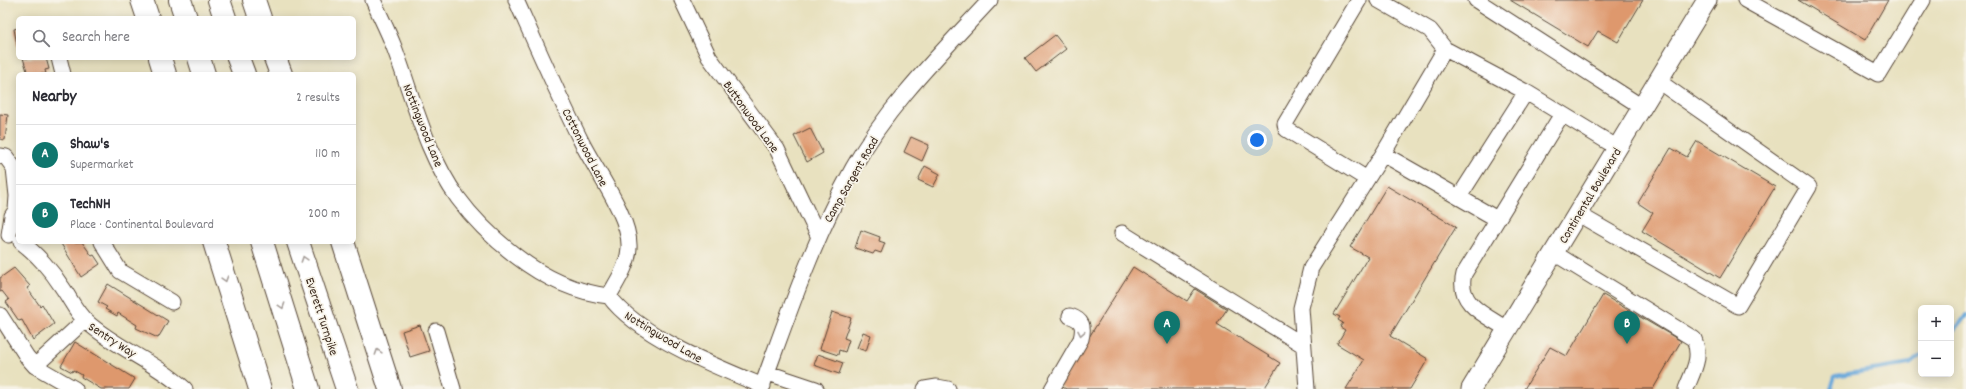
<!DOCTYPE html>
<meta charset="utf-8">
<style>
body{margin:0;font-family:Dekko,sans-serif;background:#f2f2f3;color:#2b2b33}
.controls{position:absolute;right:12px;bottom:12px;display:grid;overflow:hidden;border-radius:6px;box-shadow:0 2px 10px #0003}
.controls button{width:36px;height:36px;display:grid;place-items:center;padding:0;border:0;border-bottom:1px solid #e1e1e2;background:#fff;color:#2b2b33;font:20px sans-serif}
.you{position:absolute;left:1257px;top:140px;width:14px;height:14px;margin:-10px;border:3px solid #fff;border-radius:50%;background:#1a73e8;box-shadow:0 0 0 6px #1a73e833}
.badge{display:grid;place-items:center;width:26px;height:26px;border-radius:50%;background:#0f766e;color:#fff;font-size:13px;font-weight:700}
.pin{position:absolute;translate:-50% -33px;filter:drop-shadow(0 1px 2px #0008)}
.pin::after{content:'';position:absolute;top:21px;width:14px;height:12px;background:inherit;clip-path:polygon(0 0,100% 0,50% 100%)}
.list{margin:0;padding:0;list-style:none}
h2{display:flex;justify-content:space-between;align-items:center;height:52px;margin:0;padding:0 16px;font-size:17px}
h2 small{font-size:13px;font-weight:400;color:#7c7c81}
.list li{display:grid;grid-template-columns:26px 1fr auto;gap:12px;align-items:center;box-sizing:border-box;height:60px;padding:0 16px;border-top:1px solid #e1e1e2}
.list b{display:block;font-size:15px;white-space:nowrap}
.list p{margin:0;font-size:13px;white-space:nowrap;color:#7c7c81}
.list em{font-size:13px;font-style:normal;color:#7c7c81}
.icon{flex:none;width:22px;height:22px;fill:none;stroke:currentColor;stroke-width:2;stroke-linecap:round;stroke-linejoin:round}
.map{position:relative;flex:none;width:1966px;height:389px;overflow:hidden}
.search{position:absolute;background:#fff;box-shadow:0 2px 10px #0003;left:16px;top:16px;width:340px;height:44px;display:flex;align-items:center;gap:10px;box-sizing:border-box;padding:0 14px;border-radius:6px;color:#7c7c81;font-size:15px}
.panel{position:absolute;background:#fff;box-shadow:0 2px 10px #0003;left:16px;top:72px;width:340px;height:172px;border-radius:6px}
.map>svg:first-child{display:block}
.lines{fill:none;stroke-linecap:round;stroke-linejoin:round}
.stream{stroke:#67a7da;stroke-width:4}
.building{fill:#de986d}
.minor-casing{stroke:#554536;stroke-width:17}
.major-casing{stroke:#554536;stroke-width:21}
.highway-casing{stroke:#554536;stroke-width:24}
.minor{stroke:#fff;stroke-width:15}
.major{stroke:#fff;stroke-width:19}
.highway{stroke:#fff;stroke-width:22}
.oneway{stroke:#a79f9a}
.labels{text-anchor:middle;stroke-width:3.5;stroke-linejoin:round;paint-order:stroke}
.street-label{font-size:13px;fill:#3b2a1e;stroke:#f7f3e8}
</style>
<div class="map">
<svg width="1966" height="389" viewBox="0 0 1966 389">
<rect width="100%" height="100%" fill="#f7f3e8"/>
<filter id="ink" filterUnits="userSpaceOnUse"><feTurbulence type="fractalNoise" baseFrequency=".025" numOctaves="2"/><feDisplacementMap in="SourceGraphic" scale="8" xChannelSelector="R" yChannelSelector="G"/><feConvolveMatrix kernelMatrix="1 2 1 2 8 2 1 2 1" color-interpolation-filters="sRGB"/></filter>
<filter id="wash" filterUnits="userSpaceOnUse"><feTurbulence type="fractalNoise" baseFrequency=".012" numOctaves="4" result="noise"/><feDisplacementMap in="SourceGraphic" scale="16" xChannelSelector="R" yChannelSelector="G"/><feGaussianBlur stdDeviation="0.9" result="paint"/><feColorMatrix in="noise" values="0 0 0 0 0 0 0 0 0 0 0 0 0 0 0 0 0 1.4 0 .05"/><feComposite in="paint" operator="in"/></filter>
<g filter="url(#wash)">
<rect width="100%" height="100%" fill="#e8e1bf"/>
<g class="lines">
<!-- stream -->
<path class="stream" d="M1951,332l8,-7 7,-10
M1831,389l4,-13 75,-12 11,-9"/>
</g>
<g id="blocks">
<!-- building -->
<path class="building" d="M1510,0h133l-25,42 -20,-11 -10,16z
M1798,0h90l-23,40z
M18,28v22l-4,-21z
M1055,35l11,14 -30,23 -11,-14z
M23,58h23l3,11 -4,1 1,4h-18z
M0,114l8,1 -3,25 -5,-1z
M810,128l13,25 -16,9 -13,-26z
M911,137l18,8 -7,16 -18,-9z
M1697,141l78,46 -55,91 -78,-47 11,-18 -15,-10 33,-55 16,9z
M925,166l15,8 -7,13 -15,-7z
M1387,186l69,41 -66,109 38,23 -18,30h-64l18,-29 -27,-16 8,-14 -5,-3 3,-4 -5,-3 2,-3 -6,-3 34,-57 -18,-10z
M861,230l19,7 -1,4 6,2 -4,10 -6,-2 -2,3 -18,-6z
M60,242h22l10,14 2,-1 6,9 -19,13z
M1133,267l54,34 8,-12 32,20 -10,15 63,39 -16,26h-198l-7,-4z
M14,268l16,18 -3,2 13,18 2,-2 12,20 -21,16 -11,-20 -3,1 -13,-19 3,-2 -7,-9 -2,1v-14z
M108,284l60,37 -10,17 -22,-10 1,-3 -19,-12 -1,3 -12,-7 2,-2 -9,-5z
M1603,295l78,46 -28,48h-129l26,-42 17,9z
M832,312l19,6 -7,20 5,2 -4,12 -6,-2 -1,5 -18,-6z
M420,325l9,26 -19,6 -8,-26z
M863,332l8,3 -5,16 -9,-3z
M75,342l60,37 -6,10h-28l-20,-12 1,-2 -9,-5 -1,2 -11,-6z
M818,354l25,9 -4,11 -25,-9z"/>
</g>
</g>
<g filter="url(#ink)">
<use href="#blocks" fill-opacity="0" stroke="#554536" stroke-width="1"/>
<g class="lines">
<!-- minor casing -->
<g class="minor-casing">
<path id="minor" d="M373,0c7,16 15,31 21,47 19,50 32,107 64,151 16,22 36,41 58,58 27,21 58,36 93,40 29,40 108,71 154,90
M516,0c21,47 42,95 65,141 14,29 50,76 48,107 -1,18 -12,33 -20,48
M682,0l27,57 68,92 41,86
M1359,0l-74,124 1,5 81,50
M1378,0l52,30 15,19
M1476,0l166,107
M1745,0l133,74 45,-74
M59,58l4,16
M1383,154l114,65
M0,156l6,1 8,11 3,28 -1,14 -4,6 -3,19
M1459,197l67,-105
M1578,214l160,92 71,-119 -151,-106
M1122,233l181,112
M21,242c15,11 31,29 41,45 8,11 14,26 25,35 29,26 67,39 98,67
M102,242l18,29 52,31
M1554,253l140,86c8,19 -1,32 -8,50
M0,315l27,42 8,9 40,23
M1507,329c-22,-14 -51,-25 -43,-55l98,-160
M436,331l17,58
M35,366l50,-46
M768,373l48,16
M761,389c28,-76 52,-149 92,-221 35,-63 88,-115 137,-168
M925,389l12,-2 11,2
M1052,389l29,-50c3,-12 2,-19 -11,-23
M1307,389l-6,-81 10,-40 72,-114 62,-105 81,43 92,56"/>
</g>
<!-- major casing -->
<g class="major-casing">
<path id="major" d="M1471,389l236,-389"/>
</g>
<!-- highway casing -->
<g class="highway-casing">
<path id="highway" d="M142,0l6,18
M180,0l6,18
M219,0l6,18
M254,0l6,18
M160,58l5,16
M199,58l5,16
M238,58l6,16
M275,58l6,16
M214,242l46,147
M262,242l46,147
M298,242l49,147
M343,242l47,147"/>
</g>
<!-- minor -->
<use href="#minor" class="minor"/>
<!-- major -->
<use href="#major" class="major"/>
<!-- highway -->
<use href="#highway" class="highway"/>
</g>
<!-- one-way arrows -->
<defs><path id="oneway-chevron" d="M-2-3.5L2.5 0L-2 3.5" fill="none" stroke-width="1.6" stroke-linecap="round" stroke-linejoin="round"/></defs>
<g class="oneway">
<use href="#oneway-chevron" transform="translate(304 259) rotate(-108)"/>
<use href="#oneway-chevron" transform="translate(225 279) rotate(73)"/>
<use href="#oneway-chevron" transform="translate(282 306) rotate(72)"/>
<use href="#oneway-chevron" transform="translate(1081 333) rotate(101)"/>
<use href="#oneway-chevron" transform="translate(378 352) rotate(-108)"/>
</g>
</g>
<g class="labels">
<!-- street labels -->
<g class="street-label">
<text transform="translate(752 116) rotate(54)" y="5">Buttonwood Lane</text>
<text transform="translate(424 125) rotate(68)" y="5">Nottingwood Lane</text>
<text transform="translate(586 147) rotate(63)" y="5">Cottonwood Lane</text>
<text transform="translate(850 179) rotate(-60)" y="5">Camp Sargent Road</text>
<text transform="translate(1589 195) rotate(-59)" y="5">Continental Boulevard</text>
<text transform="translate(323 316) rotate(72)" y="5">Everett Turnpike</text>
<text transform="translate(664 336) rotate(31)" y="5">Nottingwood Lane</text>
<text transform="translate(113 339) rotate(33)" y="5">Sentry Way</text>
</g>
</g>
</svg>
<div class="controls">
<button>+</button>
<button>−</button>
</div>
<div class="you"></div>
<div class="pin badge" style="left:1167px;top:344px">A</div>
<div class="pin badge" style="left:1627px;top:344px">B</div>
<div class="search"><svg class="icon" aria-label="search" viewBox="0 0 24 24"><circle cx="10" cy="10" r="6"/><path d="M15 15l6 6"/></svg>Search here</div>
<section class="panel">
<h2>Nearby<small>2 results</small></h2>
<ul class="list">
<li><span class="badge">A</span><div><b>Shaw's</b><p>Supermarket</p></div><em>110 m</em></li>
<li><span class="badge">B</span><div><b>TechNH</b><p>Place · Continental Boulevard</p></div><em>200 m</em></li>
</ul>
</section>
</div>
